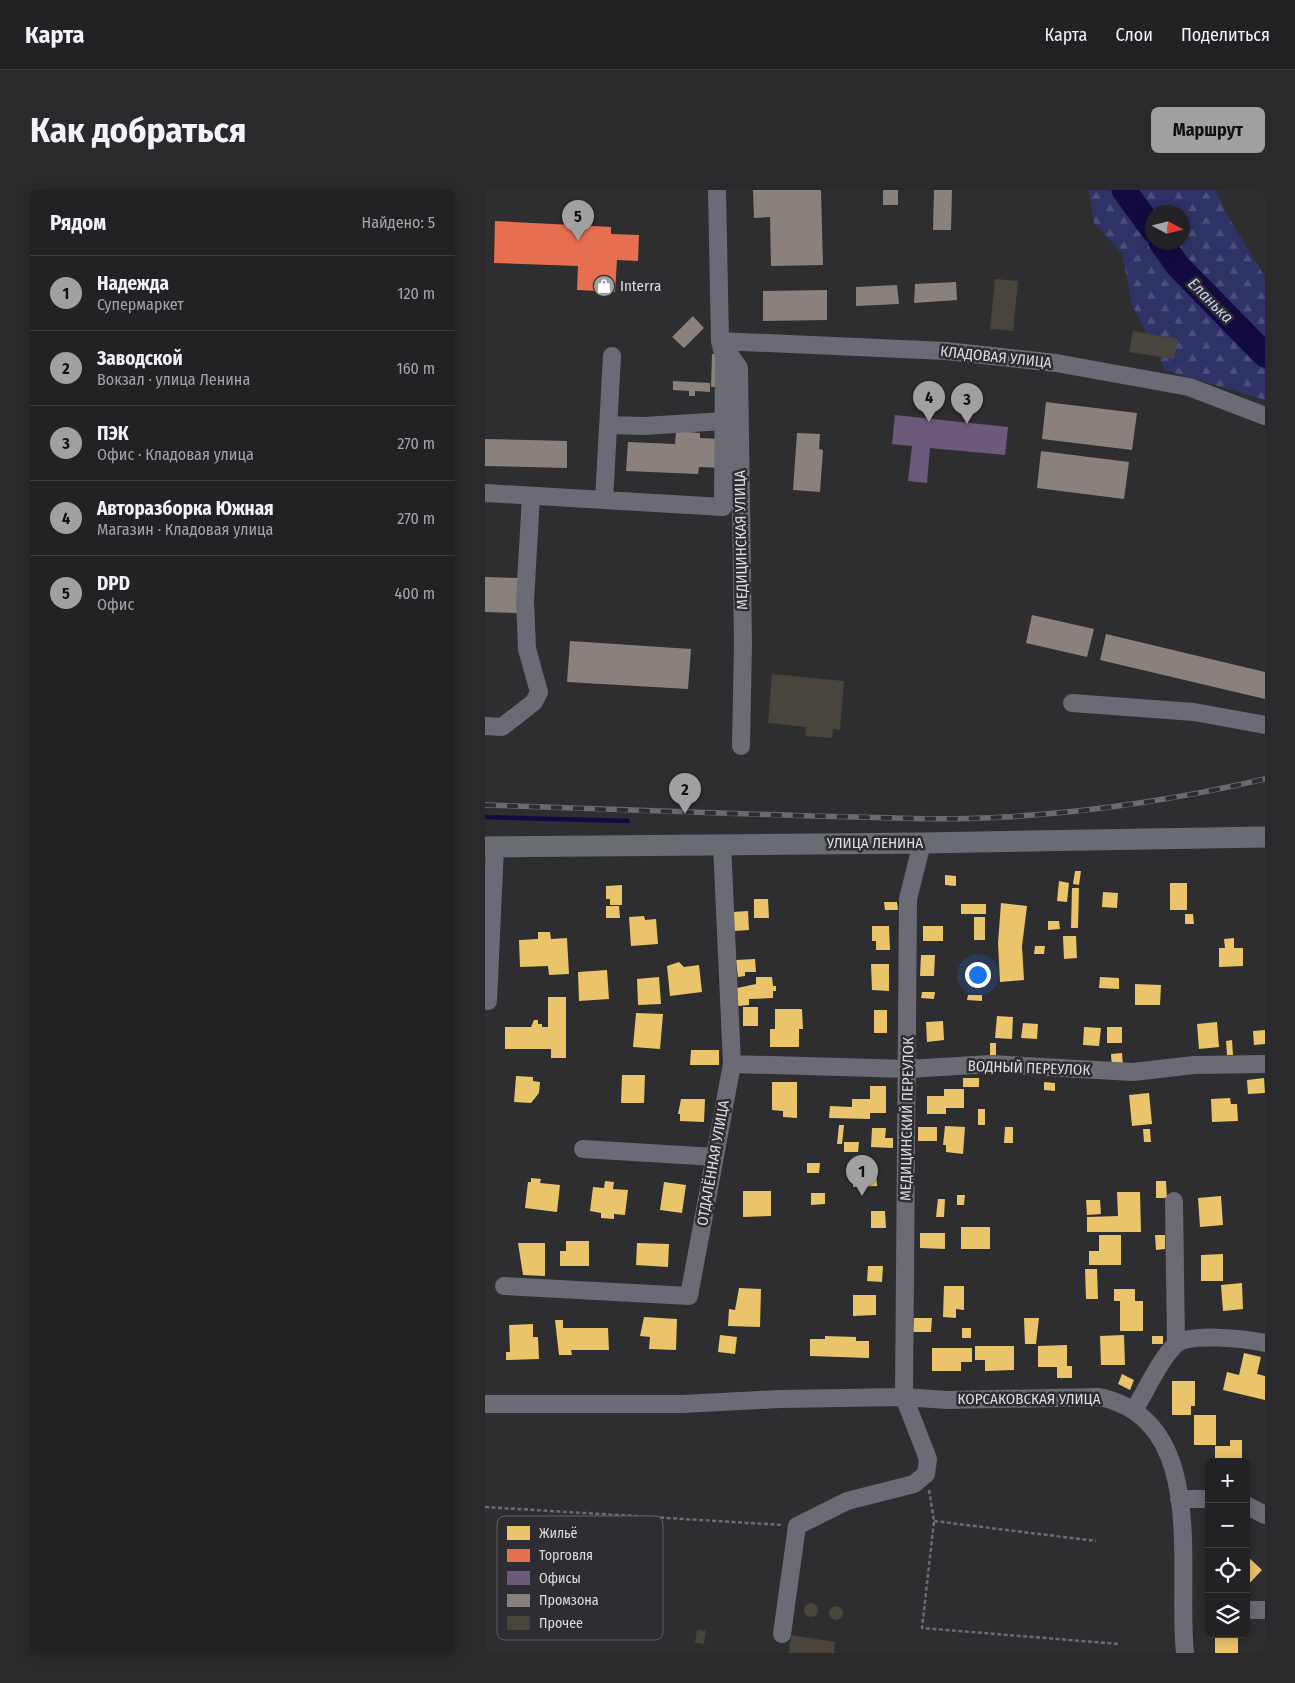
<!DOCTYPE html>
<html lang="ru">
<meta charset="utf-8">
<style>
body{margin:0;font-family:"Fira Sans Condensed",sans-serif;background:#2a2a2d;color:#f1f3f6}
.controls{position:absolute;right:15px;bottom:15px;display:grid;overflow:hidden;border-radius:8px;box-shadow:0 2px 12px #0003}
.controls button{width:45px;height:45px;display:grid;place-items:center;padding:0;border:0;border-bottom:1px solid #3f3f42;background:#222225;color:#f1f3f6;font:25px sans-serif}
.compass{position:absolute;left:660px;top:15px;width:45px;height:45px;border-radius:50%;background:#222225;box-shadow:0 2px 12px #0003;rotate:97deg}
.you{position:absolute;left:492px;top:784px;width:18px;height:18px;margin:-12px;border:4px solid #fff;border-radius:50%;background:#1a73e8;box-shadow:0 0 0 8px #1a73e833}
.badge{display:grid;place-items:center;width:32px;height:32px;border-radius:50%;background:#a0a0a3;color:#111;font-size:16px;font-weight:700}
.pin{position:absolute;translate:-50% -41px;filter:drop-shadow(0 1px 2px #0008)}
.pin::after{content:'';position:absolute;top:26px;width:18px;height:15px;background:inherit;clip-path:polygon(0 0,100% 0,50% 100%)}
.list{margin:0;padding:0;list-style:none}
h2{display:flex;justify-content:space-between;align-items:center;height:65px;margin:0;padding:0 20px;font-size:21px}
h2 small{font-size:16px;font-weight:400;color:#a2a4a7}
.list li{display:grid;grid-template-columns:32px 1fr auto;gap:15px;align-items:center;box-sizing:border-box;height:75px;padding:0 20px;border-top:1px solid #3f3f42}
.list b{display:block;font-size:19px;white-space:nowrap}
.list p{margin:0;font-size:16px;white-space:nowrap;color:#a2a4a7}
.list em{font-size:16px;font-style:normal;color:#a2a4a7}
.icon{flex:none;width:28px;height:28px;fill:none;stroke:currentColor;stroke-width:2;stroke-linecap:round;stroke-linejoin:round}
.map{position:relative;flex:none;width:780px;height:1463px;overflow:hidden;border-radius:8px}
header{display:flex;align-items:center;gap:30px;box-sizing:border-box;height:70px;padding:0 25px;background:#222225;border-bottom:1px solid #3f3f42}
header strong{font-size:24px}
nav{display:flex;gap:28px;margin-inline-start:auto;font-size:18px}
.intro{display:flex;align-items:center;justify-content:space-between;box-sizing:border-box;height:120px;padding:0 30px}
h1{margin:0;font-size:35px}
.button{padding:12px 22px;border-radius:8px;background:#a0a0a3;color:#111;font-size:18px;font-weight:700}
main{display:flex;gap:30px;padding:0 30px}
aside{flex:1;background:#222225;border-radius:8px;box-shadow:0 2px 12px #0003}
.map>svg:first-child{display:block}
.forest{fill:url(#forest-firs);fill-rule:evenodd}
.homes{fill:#e9c46a}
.shops{fill:#e76f51}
.offices{fill:#6d597a}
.industry{fill:#8a817c}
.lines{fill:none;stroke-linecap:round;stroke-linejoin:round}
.stream{stroke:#110b40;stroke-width:4.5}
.river{stroke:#110b40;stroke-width:25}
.building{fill:#49453c}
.path{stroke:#6a6c72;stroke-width:2.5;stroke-dasharray:4 2.5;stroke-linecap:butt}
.minor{stroke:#6a6b74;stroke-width:18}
.major{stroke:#6a6c74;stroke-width:21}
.rail-casing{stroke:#6a6a6f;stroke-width:5.5}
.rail{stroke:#2d2d32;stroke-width:4;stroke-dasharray:11;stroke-linecap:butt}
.labels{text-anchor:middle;stroke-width:5;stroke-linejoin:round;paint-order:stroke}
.poi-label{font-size:15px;fill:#dedee1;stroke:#2d2d32;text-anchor:start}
.street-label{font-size:15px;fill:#dedee1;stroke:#2d2d32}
.water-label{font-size:16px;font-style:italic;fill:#c6cef4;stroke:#2d2d32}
.key{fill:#2d2d32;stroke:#626267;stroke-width:1}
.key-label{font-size:14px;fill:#dedee1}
</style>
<header>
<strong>Карта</strong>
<nav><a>Карта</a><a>Слои</a><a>Поделиться</a></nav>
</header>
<div class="intro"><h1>Как добраться</h1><a class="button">Маршрут</a></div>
<main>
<aside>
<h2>Рядом<small>Найдено: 5</small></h2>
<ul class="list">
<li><span class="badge">1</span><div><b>Надежда</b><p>Супермаркет</p></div><em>120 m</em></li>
<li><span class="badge">2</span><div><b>Заводской</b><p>Вокзал · улица Ленина</p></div><em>160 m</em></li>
<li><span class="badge">3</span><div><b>ПЭК</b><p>Офис · Кладовая улица</p></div><em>270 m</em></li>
<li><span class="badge">4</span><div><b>Авторазборка Южная</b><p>Магазин · Кладовая улица</p></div><em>270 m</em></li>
<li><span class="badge">5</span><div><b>DPD</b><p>Офис</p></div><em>400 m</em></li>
</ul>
</aside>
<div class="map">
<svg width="780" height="1463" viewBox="0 0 780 1463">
<defs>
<pattern id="forest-firs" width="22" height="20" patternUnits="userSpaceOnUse" patternTransform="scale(1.25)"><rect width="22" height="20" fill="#2e3265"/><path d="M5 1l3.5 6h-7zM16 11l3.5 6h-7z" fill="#4c4f7b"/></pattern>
</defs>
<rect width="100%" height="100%" fill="#2e2e31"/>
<!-- forest -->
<path class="forest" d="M604,0h127l10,23 39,64v123l-100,-30 -33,-65 -10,-52 -28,-30zM668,22h30v30h-30z"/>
<!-- homes -->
<path class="homes" d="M590,681h6l-2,14 -6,-1z
M460,685l11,1v10l-11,-1z
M574,691l10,2 -2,19 -10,-1z
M685,693h17v27h-17z
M137,695v20h-12v-6h-4v-13z
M587,698h7l-1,40h-7z
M618,702l15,1 -1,15 -15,-1z
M269,709h14l1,19h-15z
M399,712h13l1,8h-13z
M516,713l26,3 -5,40 2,34 -24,2 -2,-39z
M476,714h25v10h-25z
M121,716h13l1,12h-14z
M263,721l1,19 -15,1 -1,-19z
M700,724h8l1,10h-9z
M159,726l1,4 11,-1 2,25 -27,2 -2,-29z
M489,727h11v23h-11z
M563,731h11l1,8 -12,1z
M387,736h17l1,24h-14v-9h-4z
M438,736h20v15h-20z
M53,742h12l1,7 16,-1 2,36 -20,1 -1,-9 -28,1 -1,-27 19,-1z
M578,746h13l1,22 -13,1z
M749,748v10h9v18l-24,1v-19h6l-1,-9z
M550,756h10l-1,8h-10z
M436,765h14l-1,21h-14z
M270,769l1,13h-11v4l-7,1 -2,-17z
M194,772l5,5 15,-2 3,27 -32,4 -3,-30z
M386,774h18v27l-17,-1z
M122,780l2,29 -30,2 -1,-29z
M174,787l2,27 -23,1 -1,-26z
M271,787h16l1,9h3v5h-3v7l-24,1v6l-11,1 -1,-18 19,-4z
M615,787l19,1v11l-20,-1z
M650,794l26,1 -1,20h-25z
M437,802h13l-1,7 -13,-1z
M483,805h14v6l-15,-1z
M63,807h18v61h-15v-9h-46v-22h26l3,-7h4v4h4v3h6z
M258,817h15v19h-15z
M290,819h27l1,20h-4v18h-29v-18h5z
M389,820h13v23h-13z
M151,823l27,1 -3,35 -27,-2z
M512,826l16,1 -1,22 -17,-1z
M458,831l1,19 -17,2 -1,-20z
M732,832l2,25 -20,2 -2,-25z
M538,833l15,1 -1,15 -16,-1z
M599,837l17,1 -2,18 -16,-1z
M622,837h15v16h-15z
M780,840v14l-11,1 -1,-14z
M747,850l1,15h-6l-1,-14z
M505,853h6v12h-6z
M206,860h28v15h-29z
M637,863l1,13 -11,1 -1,-13z
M137,885h23l-1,28h-23z
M31,886l17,1v4l7,1 -1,11 -8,10 -17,-1z
M478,888h16v9h-16z
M779,888l1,15 -17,1 -1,-14z
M287,892h25v36l-14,-1v-6l-11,-1z
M559,892l11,1v8l-11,-1z
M385,896h16v27h-16v6l-41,-1 1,-12 22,1v-8h18z
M459,899h20v19h-18v6h-19v-18h17z
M664,903l3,31 -20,2 -3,-31z
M745,908l1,6h6l1,17 -26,1 -1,-23z
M196,909h24l-1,23 -24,-1v-7h-2z
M493,919h7v16h-7z
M354,935h5l-2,19h-5z
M460,936l20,1 -2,27 -17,-2v-7h-3z
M433,937h19v14h-19z
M520,937h8v16h-9z
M387,938h14l-1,10h8v10l-22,-1z
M658,939h7l1,13h-7z
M359,952h15l-1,10h-14z
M322,973h13l-1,10h-12z
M368,979h23l1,17 -24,1z
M46,988l10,1 -1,4 20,2 -3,27 -32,-4 3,-26h3z
M120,991l9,1 -1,7 15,1 -3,25 -11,-1v5l-13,-1v-5l-11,-2 3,-24 11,1z
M671,991h10l1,17h-11z
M179,992l22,3 -4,28 -22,-3z
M258,1001h28v25l-28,1z
M632,1002h23l1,40h-54v-15l31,-1z
M326,1003h14v11l-14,1z
M472,1005h8l-1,10h-7z
M736,1006l2,29 -23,2 -2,-29z
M453,1009h7l-1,18h-8z
M601,1010h14l1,14 -14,1z
M386,1021h14l1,17h-15z
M476,1037h29v22h-29z
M435,1043h25v16l-25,-1z
M614,1045h22v30h-32v-14h10z
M670,1045h10v14l-9,1z
M81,1051h23v25h-29v-15h6z
M33,1053h27v33l-22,-1z
M152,1053l32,1 -1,23 -32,-2z
M738,1064v27h-22v-26z
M383,1076h15l-1,16 -15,-1z
M600,1079h12l1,30h-12z
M757,1093l1,26 -20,2 -2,-26z
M459,1096h20v24l-8,-1v9l-13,-1z
M254,1098l22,1 -1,38 -32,-1 1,-17 6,1z
M629,1099h21v12h8v30h-23v-30h-6z
M368,1105h23v20l-23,1z
M159,1127l33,2 -1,31 -27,-1 1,-12 -10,-1z
M429,1128h18l-1,14h-18z
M539,1128h15l-3,26h-11z
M70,1130h8v8h45l1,22h-38l1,5h-13z
M48,1134v13h5l1,22 -33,1v-8h4l-1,-27z
M477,1138h9v10h-9z
M235,1145l17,2 -2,17 -17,-2z
M639,1145l1,30h-24l-1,-29z
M340,1146l31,1v4h13v17l-59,-2v-17h15z
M667,1146h11v8h-11z
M582,1155v21h5v12h-15v-11h-19v-21z
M490,1156h39v24l-29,1v-11h-10z
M447,1158h40v14h-11v9h-29z
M759,1163l17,4 -4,17 8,2v24l-42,-10 4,-18 12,3z
M637,1184l12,6 -4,10 -12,-6z
M687,1191h23v25h-4v9h-19z
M709,1225h22v30h-22z
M745,1250h12v22l-27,-1v-15h15z
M761,1365l16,15 -16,17z
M730,1448h23v15h-23z"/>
<!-- shops -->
<path class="shops" d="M10,31l116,6v7l28,1 -1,26 -21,-1 -2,32 -38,-2 1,-24 -84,-3z"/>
<!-- offices -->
<path class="offices" d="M410,225l113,12 -3,28 -75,-7 -3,35 -19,-2 4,-35 -20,-2z"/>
<!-- industry -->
<path class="industry" d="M268,0h68l2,75 -52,1 -1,-49 -16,1z
M398,0h15v15h-15z
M449,0h18l-1,40h-18z
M471,92l1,18 -43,3 1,-19z
M412,95l2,19 -43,2v-19z
M342,100v30l-64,1v-30z
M208,126l11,12 -20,20 -12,-11z
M227,164h7l-1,33h-7z
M188,191l37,2v9l-15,-1v5h-6v-5l-16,-1z
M561,212l91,11 -5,37 -90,-11z
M191,241l24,2v5l23,1 -1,29 -23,-1 -1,7 -72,-3 2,-29 47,2z
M312,243l23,1 -1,15 4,1 -3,42 -27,-2z
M0,249l82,2v27l-82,-2z
M556,261l88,11 -5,37 -87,-11z
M0,387l33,1v35l-33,-1z
M547,425l62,14 -7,28 -61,-14z
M621,444l159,38v27l-165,-39z
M85,451l121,8 -3,40 -121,-7z"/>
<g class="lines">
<!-- stream -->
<path class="stream" d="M0,627l143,4"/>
<!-- river -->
<path class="river" d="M639,0l29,40
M676,52l17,24 87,89"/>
</g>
<!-- building -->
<path class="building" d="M510,89l23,2 -5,50 -23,-2z
M648,141l45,8 -4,20 -45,-7z
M287,484l72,7 -4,49 -7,-1 -1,9 -27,-2 1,-9 -38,-4z
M319 1420a7 7 0 1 1 14 0a7 7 0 1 1-14 0Z
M344 1423a7 7 0 1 1 14 0a7 7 0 1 1-14 0Z
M212,1440l9,1 -2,13 -9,-1z
M306,1445l44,7 -1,11h-45z"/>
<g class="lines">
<!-- path -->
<path class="path" d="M444,1300l5,31 -12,107 197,16
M0,1317l298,18
M449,1331l162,20"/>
<!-- minor -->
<path class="minor" d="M235,151l226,10 110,12 133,24 76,29
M238,155l16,23 4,275 -2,103
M123,235l36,1 80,-5
M0,303l119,7 8,-144
M119,310l119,7 1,-150 -4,-16 -3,-151
M587,513l122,9 71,13
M0,536l17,1 32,-25 5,-10 -12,-43 -2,-48 6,-105
M3,811l7,-154
M247,874l176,5 83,-5 142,8 61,-7 71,-1
M98,959l132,8
M689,1011l2,142
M19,1096l185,10 43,-232 -10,-220
M0,1214h198l97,-5 124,-2 43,3 152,-3c111,23 77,173 86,256
M649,1220c13,-20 24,-48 41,-65 13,-13 72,-6 90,-2
M694,1309h30
M761,1315l19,10
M761,1420h19
M297,1444l15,-108 50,-25 67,-17 12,-10 2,-15 -24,-62 4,-498 14,-56"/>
<!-- major -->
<path class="major" d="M0,657l437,-4 343,-6"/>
<!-- rail casing -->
<g class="rail-casing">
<path id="rail" d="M0,615c109,4 218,8 327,11 64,1 128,5 192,1 89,-5 175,-18 261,-38"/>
</g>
<!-- rail -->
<use href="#rail" class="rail"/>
</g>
<!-- icons -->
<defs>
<g id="shop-disc" transform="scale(1.125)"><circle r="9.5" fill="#a0a0a3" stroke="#2d2d32"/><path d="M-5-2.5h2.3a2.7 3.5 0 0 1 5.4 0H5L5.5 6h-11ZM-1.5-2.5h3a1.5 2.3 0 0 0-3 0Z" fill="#fff"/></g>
</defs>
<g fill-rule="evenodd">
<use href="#shop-disc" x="119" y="96"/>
</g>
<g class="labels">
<!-- poi labels -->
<g class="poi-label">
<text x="135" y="101">Interra</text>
</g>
<!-- street labels -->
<g class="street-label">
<text transform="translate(511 167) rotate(6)" y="5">КЛАДОВАЯ УЛИЦА</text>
<text transform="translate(256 350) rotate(-91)" y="5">МЕДИЦИНСКАЯ УЛИЦА</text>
<text x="390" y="658">УЛИЦА ЛЕНИНА</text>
<text transform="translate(544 878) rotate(2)" y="5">ВОДНЫЙ ПЕРЕУЛОК</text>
<text transform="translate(422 929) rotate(-89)" y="5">МЕДИЦИНСКИЙ ПЕРЕУЛОК</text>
<text transform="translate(228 973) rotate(-80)" y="5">ОТДАЛЁННАЯ УЛИЦА</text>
<text x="544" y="1214">КОРСАКОВСКАЯ УЛИЦА</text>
</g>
<!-- water labels -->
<g class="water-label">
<text transform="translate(726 110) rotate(45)" y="6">Еланька</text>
</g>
</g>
<!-- legend -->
<rect x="12" y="1326" width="166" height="124" rx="8" class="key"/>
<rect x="22" y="1336" width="23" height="14" fill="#e9c46a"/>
<rect x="22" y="1359" width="23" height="13" fill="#e76f51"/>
<rect x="22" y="1381" width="23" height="14" fill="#6d597a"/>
<rect x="22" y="1404" width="23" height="13" fill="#8a817c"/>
<rect x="22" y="1426" width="23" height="14" fill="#49453c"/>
<g class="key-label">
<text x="54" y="1348">Жильё</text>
<text x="54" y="1370">Торговля</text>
<text x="54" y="1393">Офисы</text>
<text x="54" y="1415">Промзона</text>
<text x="54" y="1438">Прочее</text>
</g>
</svg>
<div class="controls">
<button>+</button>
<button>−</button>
<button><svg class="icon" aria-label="locate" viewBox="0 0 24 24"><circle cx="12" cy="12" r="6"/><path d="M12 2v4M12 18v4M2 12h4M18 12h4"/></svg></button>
<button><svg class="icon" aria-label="layers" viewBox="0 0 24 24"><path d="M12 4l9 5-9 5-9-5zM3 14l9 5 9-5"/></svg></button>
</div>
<svg class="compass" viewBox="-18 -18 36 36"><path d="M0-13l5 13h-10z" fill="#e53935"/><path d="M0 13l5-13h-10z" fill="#a2a4a7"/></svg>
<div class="you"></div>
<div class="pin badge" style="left:377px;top:1006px">1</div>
<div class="pin badge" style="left:200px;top:624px">2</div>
<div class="pin badge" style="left:482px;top:234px">3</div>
<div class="pin badge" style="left:444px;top:232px">4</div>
<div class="pin badge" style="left:93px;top:51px">5</div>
</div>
</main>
